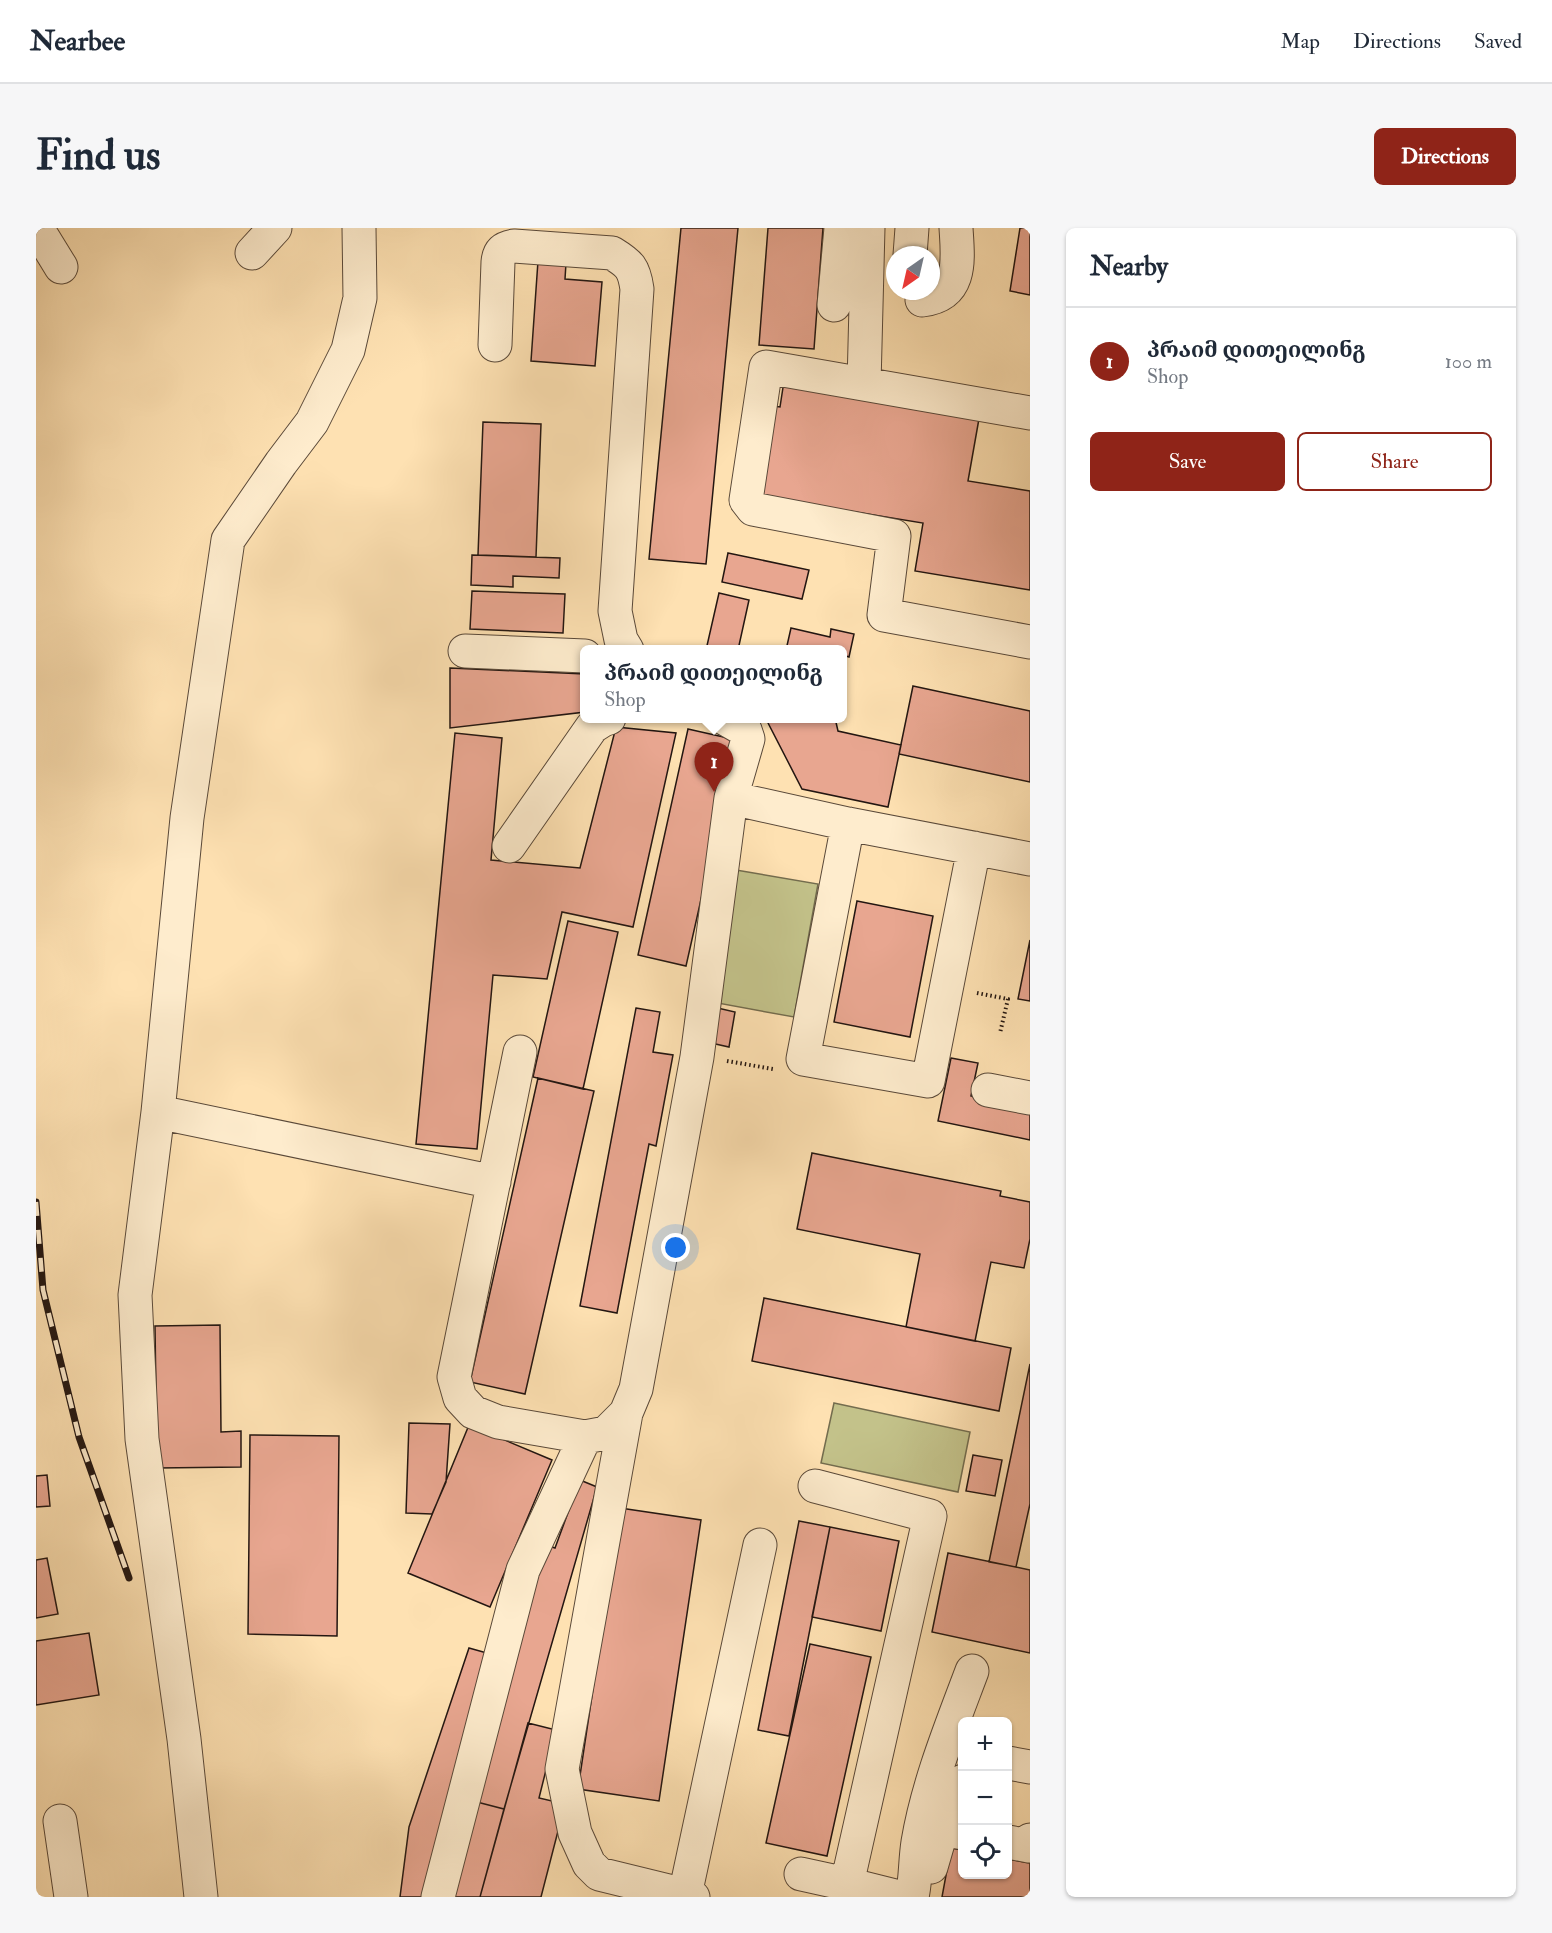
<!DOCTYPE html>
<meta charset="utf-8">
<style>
body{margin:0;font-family:"IM FELL Double Pica","Noto Serif Georgian",serif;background:#f6f6f7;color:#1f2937}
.controls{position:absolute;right:18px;bottom:18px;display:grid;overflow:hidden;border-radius:9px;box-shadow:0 2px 4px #0004}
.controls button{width:54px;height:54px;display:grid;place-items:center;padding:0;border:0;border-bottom:2px solid #e0e1e3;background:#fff;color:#1f2937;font:30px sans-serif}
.compass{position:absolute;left:850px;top:18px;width:54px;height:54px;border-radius:50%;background:#fff;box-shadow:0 2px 4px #0004;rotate:214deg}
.you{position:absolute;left:640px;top:1020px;width:21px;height:21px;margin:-15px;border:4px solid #fff;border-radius:50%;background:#1a73e8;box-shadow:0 0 0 9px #1a73e833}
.badge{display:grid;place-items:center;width:39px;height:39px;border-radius:50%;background:#8f2418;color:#fff;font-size:20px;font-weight:700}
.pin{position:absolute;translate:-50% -50px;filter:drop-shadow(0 2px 3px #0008)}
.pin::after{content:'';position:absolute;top:32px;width:21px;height:18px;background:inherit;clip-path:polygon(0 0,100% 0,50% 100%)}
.popup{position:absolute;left:544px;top:417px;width:267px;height:78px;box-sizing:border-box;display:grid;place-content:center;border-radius:9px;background:#fff;filter:drop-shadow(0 2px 4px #0005);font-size:20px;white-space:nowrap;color:#747a83}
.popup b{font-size:22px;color:#1f2937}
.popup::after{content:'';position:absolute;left:50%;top:100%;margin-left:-12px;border:12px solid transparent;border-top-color:#fff}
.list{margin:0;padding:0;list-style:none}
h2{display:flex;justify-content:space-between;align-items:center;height:78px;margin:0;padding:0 24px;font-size:26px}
h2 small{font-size:20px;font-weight:400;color:#747a83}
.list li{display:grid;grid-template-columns:39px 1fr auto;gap:18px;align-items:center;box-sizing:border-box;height:108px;padding:0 24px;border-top:2px solid #e0e1e3}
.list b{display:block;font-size:22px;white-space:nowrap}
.list p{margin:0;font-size:20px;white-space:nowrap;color:#747a83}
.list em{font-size:20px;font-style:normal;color:#747a83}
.actions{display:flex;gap:12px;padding:18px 24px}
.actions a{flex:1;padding:14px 0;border:2px solid #8f2418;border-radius:9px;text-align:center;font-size:21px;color:#8f2418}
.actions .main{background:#8f2418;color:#fff}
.icon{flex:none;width:33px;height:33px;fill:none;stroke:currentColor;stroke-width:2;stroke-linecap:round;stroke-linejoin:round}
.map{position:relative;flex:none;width:994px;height:1669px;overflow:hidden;border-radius:9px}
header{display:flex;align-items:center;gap:36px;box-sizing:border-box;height:84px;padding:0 30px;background:#fff;border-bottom:2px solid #e0e1e3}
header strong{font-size:28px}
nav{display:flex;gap:33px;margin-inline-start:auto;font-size:21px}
.intro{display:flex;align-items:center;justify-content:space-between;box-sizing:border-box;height:144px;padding:0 36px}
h1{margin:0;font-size:42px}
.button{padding:15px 27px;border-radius:9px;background:#8f2418;color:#fff;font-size:21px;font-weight:700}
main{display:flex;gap:36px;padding:0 36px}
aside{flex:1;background:#fff;border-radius:9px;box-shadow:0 2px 4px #0004}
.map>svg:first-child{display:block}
.green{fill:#c3c28a;stroke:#736c4e;stroke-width:1.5}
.building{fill:#e8a690;stroke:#231611;stroke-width:1.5}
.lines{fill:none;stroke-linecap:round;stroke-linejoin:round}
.minor-casing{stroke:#5a4939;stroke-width:35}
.path{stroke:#231611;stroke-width:4;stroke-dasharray:1.5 3;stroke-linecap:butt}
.minor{stroke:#feeccd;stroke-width:33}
.rail-casing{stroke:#231611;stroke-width:7}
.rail{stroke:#feeccd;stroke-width:4.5;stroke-dasharray:14;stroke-linecap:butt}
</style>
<header>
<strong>Nearbee</strong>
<nav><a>Map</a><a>Directions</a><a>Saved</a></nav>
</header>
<div class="intro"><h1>Find us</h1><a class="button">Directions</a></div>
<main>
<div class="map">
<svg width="994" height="1669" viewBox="0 0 994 1669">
<rect width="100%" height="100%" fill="#fee1b2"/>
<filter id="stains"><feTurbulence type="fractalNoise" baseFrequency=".00333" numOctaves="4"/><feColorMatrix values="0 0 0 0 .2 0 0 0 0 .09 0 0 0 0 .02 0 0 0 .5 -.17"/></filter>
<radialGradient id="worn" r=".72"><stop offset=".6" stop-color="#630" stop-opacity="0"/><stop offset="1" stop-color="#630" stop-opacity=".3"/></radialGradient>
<!-- green -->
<path class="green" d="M700,642l82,14 -24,133 -82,-15z
M798,1175l136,29 -12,60 -137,-29z"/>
<!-- building -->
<path class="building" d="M645,0h57l-32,336 -57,-5z
M732,0h55l-9,121 -55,-4z
M984,0h10v67l-20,-4z
M502,33l28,2 -1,16 37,3 -7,84 -64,-5z
M748,153l196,32 -12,68 62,10v99l-115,-19 8,-48 -172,-28 15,-90 14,2z
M447,194l58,2 -5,133 -58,-2z
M692,325l81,17 -7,29 -80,-17z
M436,327l88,3 -1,20 -46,-2v11l-42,-2z
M436,363l93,3 -2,39 -93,-4z
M683,365l30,7 -11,50h-32z
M755,400l39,9 1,-8 23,5 -5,23 -6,-2v2v-7h-57z
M414,440l135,6v38l-135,16z
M877,458l117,25v71l-131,-28z
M799,490l3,13 63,14 -13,62 -86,-18 -36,-70z
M580,499l60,6 -43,194 -71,-15 -15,67 -54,-4 -16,174 -61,-5 39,-411 47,5 -11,122 89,8z
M652,501l49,11 -51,226 -48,-11z
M821,673l76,15 -23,121 -76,-15z
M532,693l50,11 -35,157 -50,-12z
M994,712v61l-12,-2z
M673,778l26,6 -6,35 -27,-6z
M600,780l24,4 -7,40 20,3 -17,91 -7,-2 -32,169 -37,-7z
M915,830l27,5 -7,33 59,13v31l-92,-19z
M502,850l56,13 -69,303 -55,-12z
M776,925l189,38 -1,5 30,6v37l-6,29 -33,-6 -16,79 -69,-14 14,-73 -123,-25z
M728,1070l247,50 -12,63 -247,-50z
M184,1097l1,107 20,-1v36l-84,1 -2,-142z
M994,1136v140l-14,63 -27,-5z
M373,1195l41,1 -4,58 -14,32 -26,-1z
M433,1197l83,35 -62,147 -82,-34z
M214,1207l89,1 -2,200 -89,-2z
M937,1227l29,5 -7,36 -29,-5z
M11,1247l3,31 -14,1v-31z
M544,1252l17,7 -93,322 -31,-8 70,-257 12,4z
M584,1280l81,12 -42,281 -81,-12z
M763,1293l31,6 -41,209 -31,-6z
M794,1299l69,14 -18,90 -69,-14z
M912,1325l82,17v83l-98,-21z
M11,1330l11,56 -22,4v-58z
M53,1405l10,62 -63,10v-64z
M774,1416l61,13 -44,199 -61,-13z
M433,1420l25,7 -66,242h-28l9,-70z
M492,1495l28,7 -17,68 26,6 -24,93h-61z
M437,1573l31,8 -24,88h-33z
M915,1620l12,2v24h45v-15l22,4v34h-88z"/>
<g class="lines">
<!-- minor casing -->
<g class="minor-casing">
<path id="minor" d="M1,0l24,39
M216,25l23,-25
M874,27l2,-27
M886,72c41,-5 36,-40 34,-72
M798,77l7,-77
M459,117l3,-83c1,-11 5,-14 16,-16l98,7c18,11 22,15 25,36l-22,322 6,29 6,10
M828,156l4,-156
M994,185l-264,-46 -20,133 7,9 141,27 -10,79 146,27
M429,423l120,5
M688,490l21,12 3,9 -17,59 117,26 182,35
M812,596l-45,235 125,22 46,-233
M473,618l83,-119 11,-7 6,-2
M484,824l-66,325 6,21 13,14 25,10 87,15 21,-4 20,-20 10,-24 61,-332 34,-259
M952,862l42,8
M122,884l336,70
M590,1185l-64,356 13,64 14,31 10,10 94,23
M779,1258l115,30 -83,368 52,13
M972,1535l22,4
M24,1593l11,76
M906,1601l10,-28 11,-20
M972,1614l21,4 1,-6
M895,1639l11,-38 21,4
M765,1646l46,10
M649,1667l75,-350
M165,1669l-17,-158 -42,-300 -7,-144 23,-183 29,-294 41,-278 53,-77 31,-41 36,-72 12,-52 -1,-70
M402,1669l85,-327 62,-133
M876,1669c4,-18 3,-36 6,-55 10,-59 33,-115 54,-171"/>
</g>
<!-- path -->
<path class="path" d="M941,765l31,6 -8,34
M691,833l46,8"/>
<!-- minor -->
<use href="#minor" class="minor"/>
<!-- rail casing -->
<g class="rail-casing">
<path id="rail" d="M0,974l7,88 36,147 50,141"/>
</g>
<!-- rail -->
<use href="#rail" class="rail"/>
</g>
<rect width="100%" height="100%" filter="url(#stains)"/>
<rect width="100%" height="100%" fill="url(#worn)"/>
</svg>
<div class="controls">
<button>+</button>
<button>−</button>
<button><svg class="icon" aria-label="locate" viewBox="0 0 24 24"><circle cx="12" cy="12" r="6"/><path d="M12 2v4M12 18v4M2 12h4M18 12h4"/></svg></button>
</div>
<svg class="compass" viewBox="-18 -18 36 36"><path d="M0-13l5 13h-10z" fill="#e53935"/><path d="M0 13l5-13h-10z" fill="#747a83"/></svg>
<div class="you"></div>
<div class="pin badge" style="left:678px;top:564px">1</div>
<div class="popup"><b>პრაიმ დითეილინგ</b>Shop</div>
</div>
<aside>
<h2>Nearby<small></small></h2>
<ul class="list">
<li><span class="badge">1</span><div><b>პრაიმ დითეილინგ</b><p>Shop</p></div><em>100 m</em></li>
</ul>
<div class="actions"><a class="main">Save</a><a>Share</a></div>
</aside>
</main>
